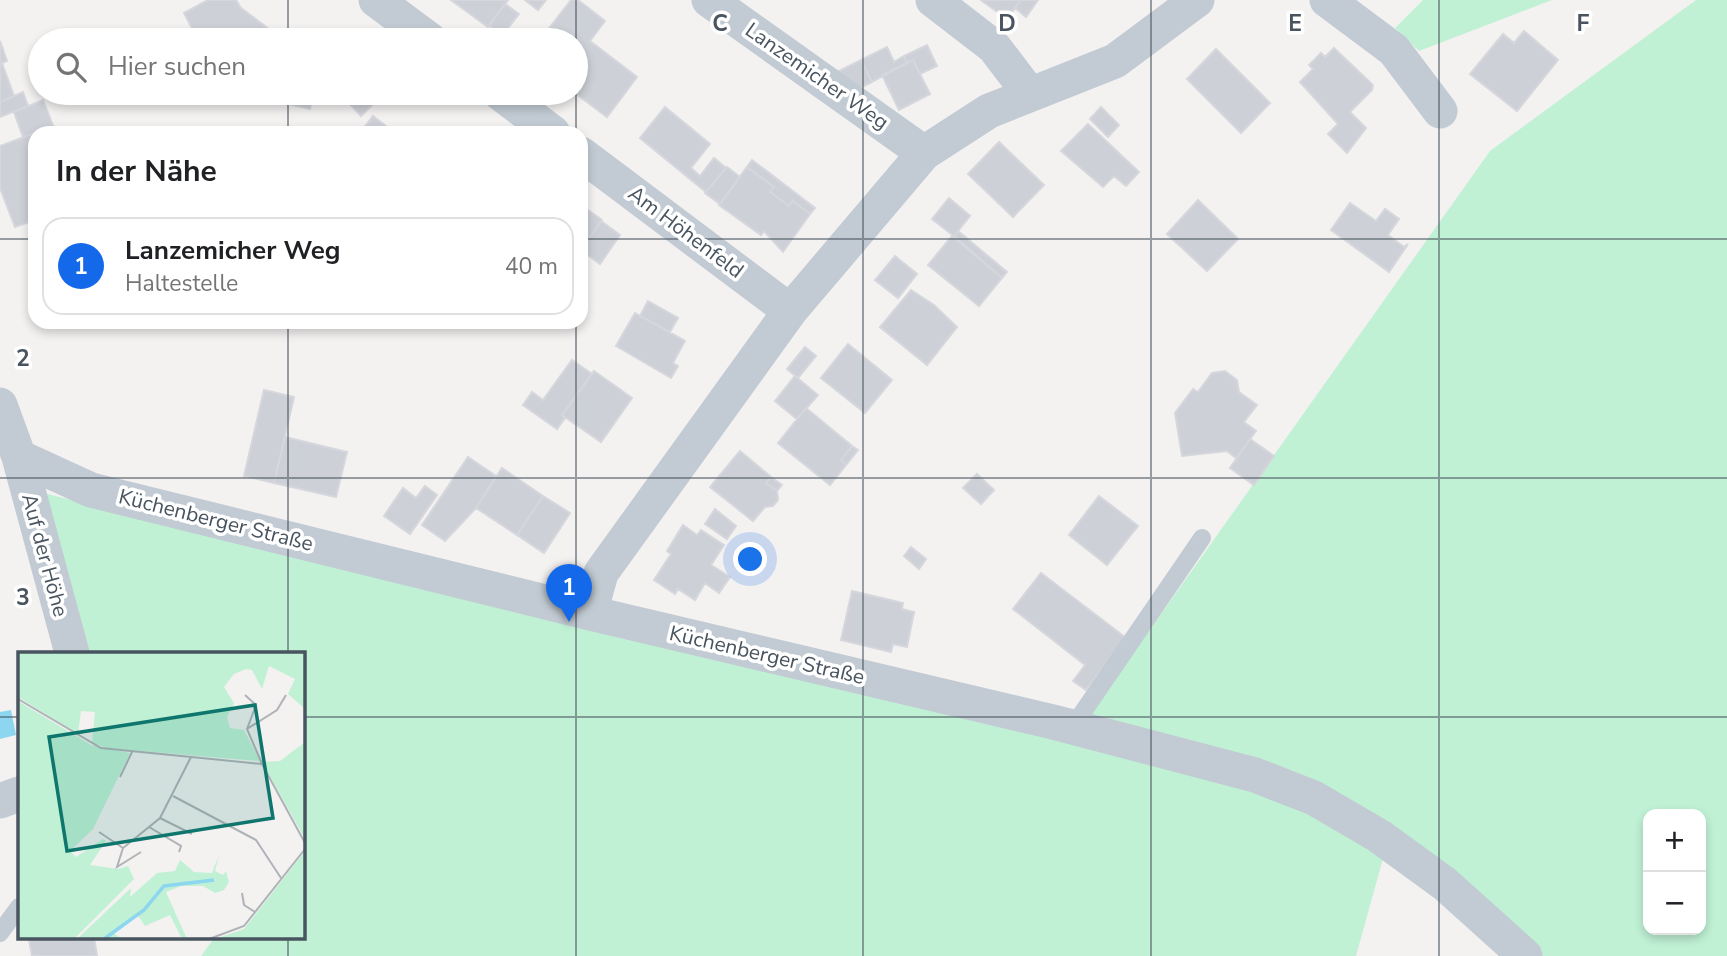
<!DOCTYPE html>
<html lang="de">
<meta charset="utf-8">
<style>
body{margin:0;font-family:"Nunito Sans",sans-serif;background:#f6f6f6;color:#202124}
.controls{position:absolute;right:21px;bottom:21px;display:grid;overflow:hidden;border-radius:14px;box-shadow:0 4px 10px #0003}
.controls button{width:63px;height:63px;display:grid;place-items:center;padding:0;border:0;border-bottom:2px solid #e0e0e0;background:#fff;color:#202124;font:35px sans-serif}
.you{position:absolute;left:751px;top:560px;width:24px;height:24px;margin:-18px;border:5px solid #fff;border-radius:50%;background:#1a73e8;box-shadow:0 0 0 10px #1a73e833}
.badge{display:grid;place-items:center;width:46px;height:46px;border-radius:50%;background:#1469ea;color:#fff;font-size:23px;font-weight:700}
.pin{position:absolute;translate:-50% -58px;filter:drop-shadow(0 2px 4px #0008)}
.pin::after{content:'';position:absolute;top:37px;width:24px;height:21px;background:inherit;clip-path:polygon(0 0,100% 0,50% 100%)}
.list{margin:0;padding:0;list-style:none}
h2{display:flex;justify-content:space-between;align-items:center;height:91px;margin:0;padding:0 28px;font-size:30px}
h2 small{font-size:23px;font-weight:400;color:#757577}
.list li{display:grid;grid-template-columns:46px 1fr auto;gap:21px;align-items:center;box-sizing:border-box;height:98px;margin:0 14px 14px;padding:0 14px;border:2px solid #e0e0e0;border-radius:21px}
.list b{display:block;font-size:26px;white-space:nowrap}
.list p{margin:0;font-size:23px;white-space:nowrap;color:#757577}
.list em{font-size:23px;font-style:normal;color:#757577}
.icon{flex:none;width:38px;height:38px;fill:none;stroke:currentColor;stroke-width:2;stroke-linecap:round;stroke-linejoin:round}
.map{position:relative;flex:none;width:1727px;height:956px;overflow:hidden}
.search{position:absolute;background:#fff;box-shadow:0 4px 10px #0003;left:28px;top:28px;width:560px;height:77px;display:flex;align-items:center;gap:18px;box-sizing:border-box;padding:0 24px;border-radius:38px;color:#757577;font-size:26px}
.panel{position:absolute;background:#fff;box-shadow:0 4px 10px #0003;left:28px;top:126px;width:560px;height:203px;border-radius:21px}
.map>svg:first-child{display:block}
.green{fill:#c0f1d5;fill-rule:evenodd}
.water{fill:#8cd6ef}
.building{fill:#cdd0d6;stroke:#d5d7dd;stroke-width:2}
.lines{fill:none;stroke-linecap:round;stroke-linejoin:round}
.service{stroke:#c2cbd3;stroke-width:18}
.minor{stroke:#c2cbd3;stroke-width:35}
.grid{fill:none;stroke:#48545f;stroke-width:2;stroke-opacity:0.55}
.labels{text-anchor:middle;stroke-width:7;stroke-linejoin:round;paint-order:stroke}
.street-label{font-size:21px;fill:#48545f;stroke:#fff}
.inset-river{fill:none;stroke:#8cd6ef;stroke-width:3.5}
.inset-road{fill:none;stroke:#afb2b7;stroke-width:2}
.view{fill:#0f766e;fill-opacity:0.15;stroke:#0f766e;stroke-width:3.5}
.inset-edge{fill:none;stroke:#48545f;stroke-width:3.5}
.grid-label{font-size:23px;text-anchor:middle;font-weight:bold;fill:#48545f;stroke:#fff;stroke-width:7;stroke-linejoin:round;paint-order:stroke}
</style>
<div class="map">
<svg width="1727" height="956" viewBox="0 0 1727 956">
<rect width="100%" height="100%" fill="#f4f1f1"/>
<!-- green -->
<path class="green" d="M1423,0h129l-133,51 -24,-23z
M1696,0h31v956h-185l-146,-121 -311,-114 405,-570zM1648,814h53v116h-53z
M31,490l1234,299 119,66 -28,101h-1155l14,-19h88v-284h-216z"/>
<!-- water -->
<path class="water" d="M11,710l5,25 -16,4v-27z"/>
<!-- building -->
<path class="building" d="M208,0h28l5,8 29,22 -8,10h-64l-14,-27z
M451,0h57l-20,27z
M525,0h21l-8,10z
M571,0h7l27,21 -15,20 47,36 -30,40 -32,-24 1,-53h-36z
M981,0h40l-14,19z
M1021,0h17l-12,17 -11,-9z
M505,4l14,10 -17,22 -13,-11z
M270,30l13,10h-21z
M1524,31l34,29 -41,51 -47,-37 33,-40 11,9z
M0,41l7,20 -5,2 12,33 -14,6z
M927,45l10,21 -17,8 -7,-14 -6,3 -3,-7z
M887,47l7,15 10,-6 3,7 -35,19 -11,-22z
M1334,48l39,37 -1,5 -22,22 16,16 -19,25 -19,-19 10,-10 -38,-42 13,-13 -4,-4 12,-12 4,4z
M1216,49l54,54 -29,30 -54,-54z
M861,60l11,22 -16,8 -23,-16z
M913,60l17,34 -31,16 -17,-35z
M23,92l5,14 -28,11v-15z
M265,93h48l-3,16 -33,-8z
M357,93h27l-23,23 -13,-14z
M43,100l11,28 -31,9 -9,-25z
M665,107l45,37 -19,24 9,8 14,-18 12,10 -20,24 -66,-54z
M1101,107l18,18 -11,12 -18,-18z
M373,116l22,17h-35z
M1088,124l51,48 -13,14 -12,-10 -11,11 -42,-36z
M48,128l2,5h-15v87l-20,7 -15,-39v-42z
M999,142l45,43 -31,32 -45,-43z
M752,160l63,48 -5,6 -17,-13 -4,5 -19,-14 4,-5 -27,-20z
M727,167l13,10 -20,27 -15,-11z
M747,167l27,20 -4,5 19,14 4,-5 17,13 -27,38 -19,-21 -3,4 -42,-30z
M949,198l21,18 -16,20 -22,-17z
M1198,200l40,39 -31,32 -40,-37z
M1350,203l26,18 9,-12 14,10 -11,16 16,12 4,-3 -19,28 -58,-42z
M581,205l21,15 -18,26 -3,-3z
M601,221l19,14 -20,29 -19,-14z
M958,231l49,41 -5,6 -48,-42z
M952,236l50,42 -23,28 -51,-41z
M895,256l22,18 -19,24 -23,-18z
M911,290l23,15 23,22 -30,38 -47,-38z
M648,301l30,17 -8,14 -30,-16z
M635,313l50,28 -12,22 5,3 -7,12 -55,-32z
M848,344l44,36 -27,33 -44,-35z
M805,347l11,9 -18,22 -11,-9z
M572,360l20,14 -30,41 3,3 -8,11 -34,-24 9,-13 11,8z
M594,371l38,27 -31,44 -39,-27z
M1225,371l12,9 2,12 18,13 -13,17 12,9 -20,27 -9,-7 -45,5 -7,-43 18,-24 5,3 14,-19z
M795,376l23,19 -21,24 -22,-18z
M264,390l30,7 -20,86 -30,-7z
M806,408l46,38 -11,14 5,5 -16,20 -52,-42z
M285,437l62,15 -11,45 -62,-14z
M1250,439l24,17 -20,29 -24,-17z
M852,446l6,4 -12,15 -5,-5z
M740,451l31,26 -5,6 11,8 1,9 -5,6 -8,1 -12,14 -43,-34z
M468,457l28,19 -20,32 -31,33 -23,-16z
M502,468l41,28 -26,39 -41,-27z
M977,474l17,16 -13,14 -18,-16z
M771,477l11,8 -5,6 -11,-8z
M425,486l12,9 -27,39 -26,-18 19,-28 13,10z
M543,496l27,17 -26,40 -27,-18z
M1099,496l39,30 -31,39 -38,-30z
M715,509l21,17 -9,13 -22,-15z
M683,525l14,10 4,-5 23,15 -13,20 19,12 -11,16 -14,-10 -10,17 -17,-11 -3,5 -21,-14 17,-26 -4,-3z
M911,547l15,12 -7,10 -15,-13z
M1041,573l85,65 -40,52 -13,-9 12,-16 -72,-56z
M852,591l51,12 -1,6 12,3 -7,35 -14,-3 -2,8 -50,-12z
M42,937h52l3,19h-65l-3,-16z"/>
<g class="lines">
<!-- service -->
<path class="service" d="M1072,728l130,-190
M0,933l19,-26"/>
<!-- minor -->
<path class="minor" d="M376,0l54,40
M709,0l215,153
M933,0l61,47 35,46
M1327,0l67,50 46,61
M500,93l53,40
M581,154l209,157
M0,405l19,52 72,33 499,123 463,109 202,53 59,23 65,38 66,48 80,72
M19,457l53,196
M590,613l11,-40 189,-262 134,-158 65,-42 126,-50 82,-61
M0,801l19,-7"/>
</g>
<!-- grid -->
<path class="grid" d="M288,0v40M576,0v40M863,0v956M1151,0v956M1439,0v956M288,93v40M576,93v40M0,239h35M581,239h1146M288,322v331M576,322v634M0,478h1727M0,717h19M303,717h1424M288,937v19"/>
<g class="labels">
<!-- street labels -->
<g class="street-label">
<text transform="translate(817 76) rotate(35)" y="7">Lanzemicher Weg</text>
<text transform="translate(686 232) rotate(37)" y="7">Am Höhenfeld</text>
<text transform="translate(216 520) rotate(14)" y="7">Küchenberger Straße</text>
<text transform="translate(45 555) rotate(75)" y="7">Auf der Höhe</text>
<text transform="translate(767 655) rotate(13)" y="7">Küchenberger Straße</text>
</g>
</g>
<!-- overview -->
<g transform="translate(18 652)">
<rect width="287" height="287" fill="#f4f1f1"/>
<path d="M0,0h287v57l-17,-15 7,-15 -26,-13 -7,23 -10,-19 -6,-1 -12,5 -10,13 10,16 -7,14 3,11 14,2 16,31 -153,-13 -15,-5 3,-31 -14,-1 -3,23 -60,-37zM0,49l73,44 39,8 -37,76 -23,22 6,6 27,-18 3,2 -16,24 28,4 10,-3 6,13 -60,60h-56zM287,90v97l-43,-77 18,-1zM287,199v88h-90l29,-10zM201,203l-4,16 8,4 3,-4 3,11 -5,8 -9,3 -12,-7h-22l-15,6 21,47h-5l-12,-24 -25,11 -8,-12 -25,18 10,7h-45l54,-51 -1,9 27,-24 18,-2 5,-11 14,12 18,1z" fill="#c0f1d5"/>
<path class="inset-river" d="M86,287l40,-29 20,-24 50,-6"/>
<path class="inset-road" d="M227,43l11,10 -9,24M0,47l83,49 161,16 43,79M244,112l-15,-35 30,-19 9,-15M102,125l12,-25M155,144l83,44 25,38M142,166l32,16M131,175l32,19 -2,6M81,180l24,16M123,200l-24,15 6,-19 37,-30 31,-61M224,241l2,12 11,7M191,287l35,-13 61,-77"/>
<path class="view" d="M237,53l18,113 -206,33 -18,-114z"/>
<rect width="287" height="287" class="inset-edge"/>
</g>
<g class="grid-label">
<text x="720" y="31">C</text>
<text x="1007" y="31">D</text>
<text x="1295" y="31">E</text>
<text x="1583" y="31">F</text>
<text x="23" y="366">2</text>
<text x="23" y="605">3</text>
</g>
</svg>
<div class="controls">
<button>+</button>
<button>−</button>
</div>
<div class="you"></div>
<div class="pin badge" style="left:569px;top:622px">1</div>
<div class="search"><svg class="icon" aria-label="search" viewBox="0 0 24 24"><circle cx="10" cy="10" r="6"/><path d="M15 15l6 6"/></svg>Hier suchen</div>
<section class="panel">
<h2>In der Nähe<small></small></h2>
<ul class="list">
<li><span class="badge">1</span><div><b>Lanzemicher Weg</b><p>Haltestelle</p></div><em>40 m</em></li>
</ul>
</section>
</div>
